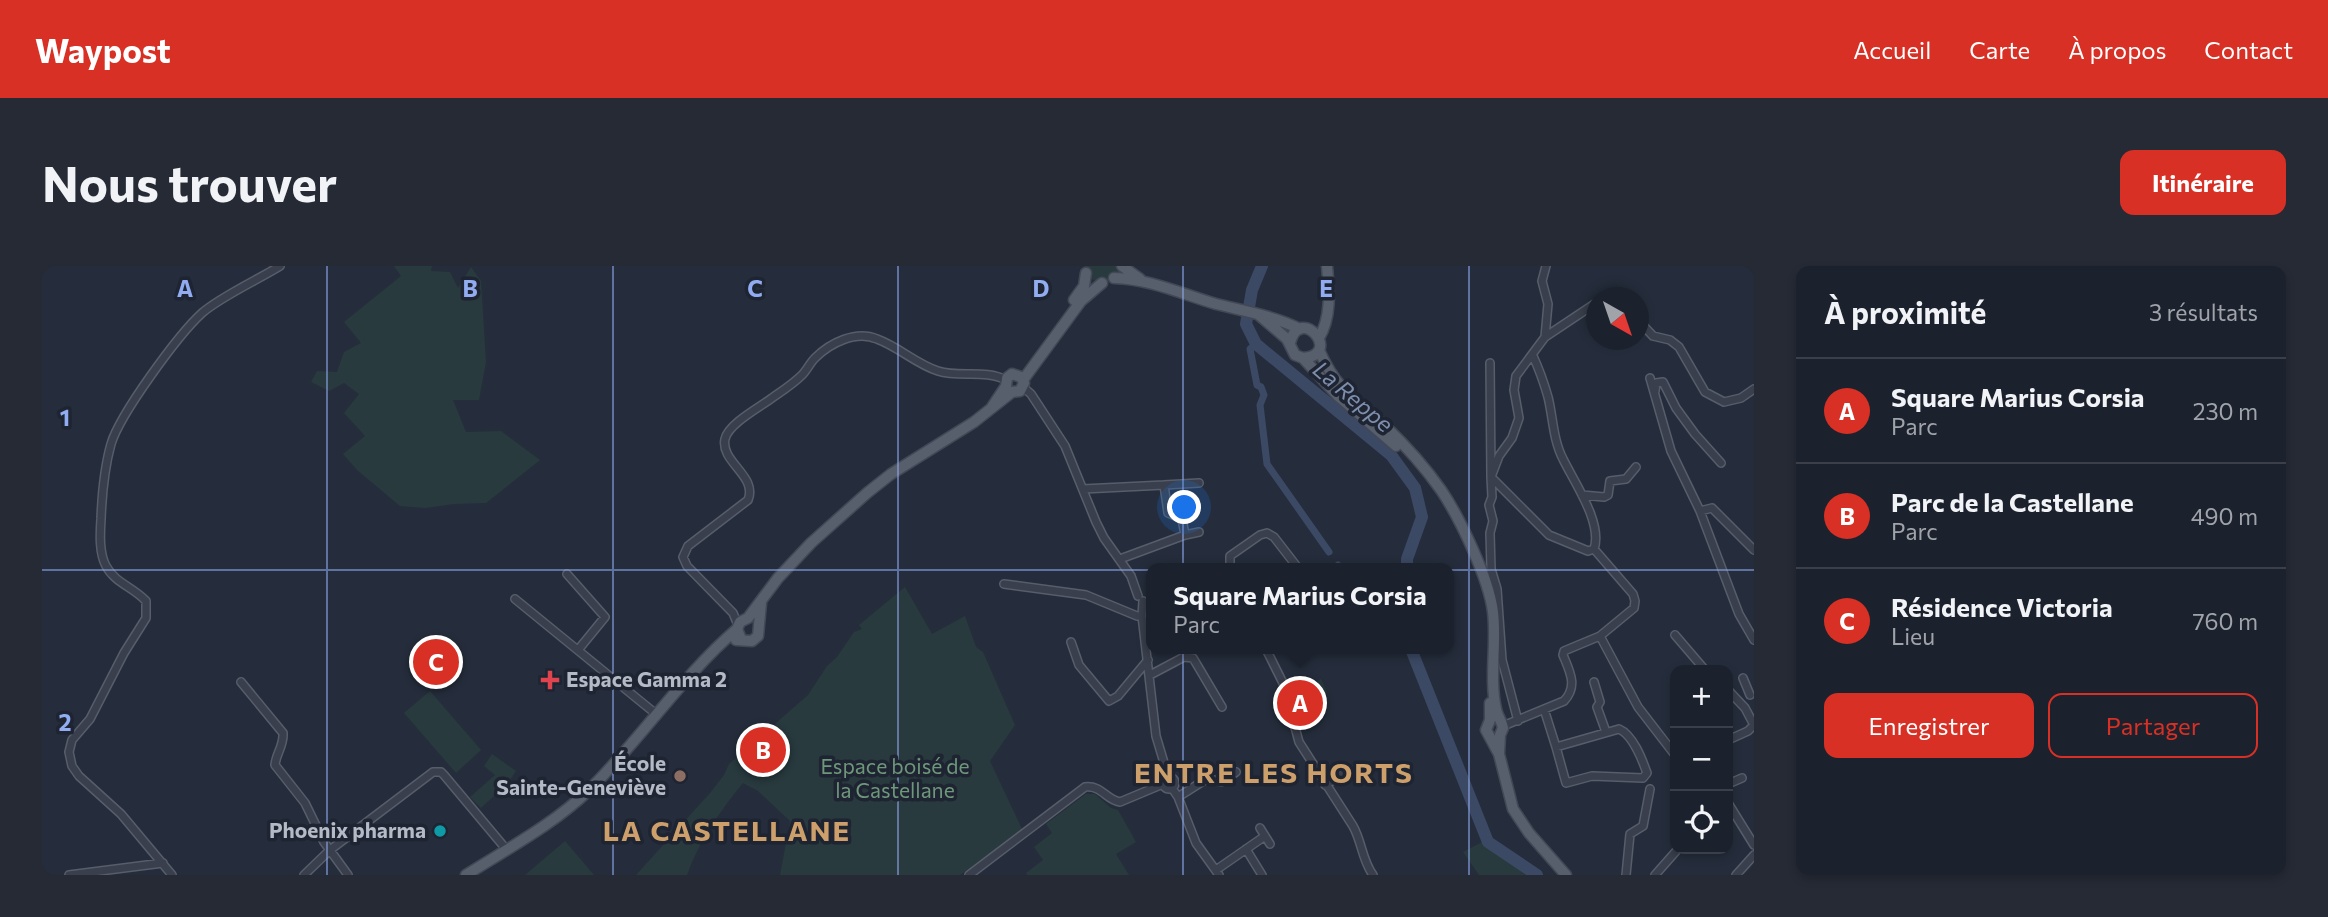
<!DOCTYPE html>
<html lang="fr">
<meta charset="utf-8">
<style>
body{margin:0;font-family:Commissioner,sans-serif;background:#252a35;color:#f1f3f6}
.controls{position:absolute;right:21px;bottom:21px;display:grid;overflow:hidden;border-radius:14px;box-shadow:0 4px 10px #0003}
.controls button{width:63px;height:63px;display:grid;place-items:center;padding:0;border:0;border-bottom:2px solid #3a3f49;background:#1c222d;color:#f1f3f6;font:35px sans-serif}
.compass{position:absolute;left:1544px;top:21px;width:63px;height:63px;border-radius:50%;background:#1c222d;box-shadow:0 4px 10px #0003;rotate:140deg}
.you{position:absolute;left:1143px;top:242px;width:24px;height:24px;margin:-18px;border:5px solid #fff;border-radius:50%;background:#1a73e8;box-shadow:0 0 0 10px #1a73e833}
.badge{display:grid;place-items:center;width:46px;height:46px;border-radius:50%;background:#d93025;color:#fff;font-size:23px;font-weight:700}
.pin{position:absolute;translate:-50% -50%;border:4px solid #fff;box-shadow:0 2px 7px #0006}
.popup{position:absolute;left:1104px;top:297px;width:308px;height:91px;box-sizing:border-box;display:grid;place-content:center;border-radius:14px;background:#1c222d;filter:drop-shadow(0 2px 5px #0005);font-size:23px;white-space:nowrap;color:#a0a4aa}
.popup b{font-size:26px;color:#f1f3f6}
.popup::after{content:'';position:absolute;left:50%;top:100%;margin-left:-14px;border:14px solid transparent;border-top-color:#1c222d}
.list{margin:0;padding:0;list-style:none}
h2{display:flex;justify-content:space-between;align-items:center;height:91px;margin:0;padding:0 28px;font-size:30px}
h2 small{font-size:23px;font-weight:400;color:#a0a4aa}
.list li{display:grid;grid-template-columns:46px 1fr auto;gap:21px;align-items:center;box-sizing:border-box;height:105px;padding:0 28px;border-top:2px solid #3a3f49}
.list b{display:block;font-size:26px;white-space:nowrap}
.list p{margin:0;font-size:23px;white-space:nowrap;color:#a0a4aa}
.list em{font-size:23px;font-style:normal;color:#a0a4aa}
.actions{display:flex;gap:14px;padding:21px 28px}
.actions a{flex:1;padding:16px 0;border:2px solid #d93025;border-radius:14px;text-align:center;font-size:24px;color:#d93025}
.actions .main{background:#d93025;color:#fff}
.icon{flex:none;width:38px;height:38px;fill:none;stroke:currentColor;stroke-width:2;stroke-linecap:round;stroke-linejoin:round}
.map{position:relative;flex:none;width:1712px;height:609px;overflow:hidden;border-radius:14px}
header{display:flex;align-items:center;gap:42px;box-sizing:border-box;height:98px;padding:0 35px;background:#d93025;color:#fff}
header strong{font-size:33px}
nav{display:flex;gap:38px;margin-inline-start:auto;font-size:24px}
.intro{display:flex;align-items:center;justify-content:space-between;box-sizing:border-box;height:168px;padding:0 42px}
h1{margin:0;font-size:49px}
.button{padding:18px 32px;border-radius:14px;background:#d93025;color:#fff;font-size:24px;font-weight:700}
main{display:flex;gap:42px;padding:0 42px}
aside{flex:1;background:#1c222d;border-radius:14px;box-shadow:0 4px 10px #0003}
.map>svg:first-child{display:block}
.green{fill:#283a3e}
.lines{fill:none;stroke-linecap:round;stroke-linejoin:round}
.canal{stroke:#3c4964;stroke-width:7}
.river{stroke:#3c4964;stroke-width:12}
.minor-casing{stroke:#575d6a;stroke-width:10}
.major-casing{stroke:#424855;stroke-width:13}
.minor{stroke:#393f4c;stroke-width:7}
.major{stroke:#575e6c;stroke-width:10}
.grid{fill:none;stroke:#91acf1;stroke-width:2;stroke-opacity:0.55}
.health-dot{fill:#e0444e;stroke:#1e2431;stroke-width:2.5}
.education-dot{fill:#8d6e63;stroke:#1e2431;stroke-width:2.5}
.culture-dot{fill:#0f9aa8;stroke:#1e2431;stroke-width:2.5}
.labels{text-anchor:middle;stroke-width:7;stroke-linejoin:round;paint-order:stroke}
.poi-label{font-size:21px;font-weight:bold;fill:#b5bac7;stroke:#1e2431;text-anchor:end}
.park-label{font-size:21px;fill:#6e977b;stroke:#1e2431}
.water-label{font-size:23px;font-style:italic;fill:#7e8ead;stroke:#1e2431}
.district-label{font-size:28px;font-weight:bold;letter-spacing:2px;fill:#cd9f6a;stroke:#1e2431}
.grid-label{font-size:23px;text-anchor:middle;font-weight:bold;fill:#91acf1;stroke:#1e2431;stroke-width:7;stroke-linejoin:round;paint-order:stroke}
</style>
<header>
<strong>Waypost</strong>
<nav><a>Accueil</a><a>Carte</a><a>À propos</a><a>Contact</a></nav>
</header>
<div class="intro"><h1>Nous trouver</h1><a class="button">Itinéraire</a></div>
<main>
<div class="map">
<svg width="1712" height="609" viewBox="0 0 1712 609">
<rect width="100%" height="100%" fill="#252d3c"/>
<!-- green -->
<path class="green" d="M352,0h38l-1,5 19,1 8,16 13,-21 10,14 5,81 -7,38h-26l13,32 35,-1 39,29 -54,43 -32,1 -29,4 -25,-2 -43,-36 -14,-16 22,-18 -21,-23 15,-19 -15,-11 -15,8 -18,-9 6,-11 20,1 7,-20 17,-9 -17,-21 57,-46z
M1042,0h37l-3,9 -12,7c-12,0 -19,-3 -22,-16z
M863,321l27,47 33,-18 11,31 7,5 32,73 -25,36 33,70 -63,44h-180l10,-54 -32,-30 -15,-8c-23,28 -44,58 -56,92h-51l74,-82 14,-18 5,-11 79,-69 19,-29 10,-9 17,-25 8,-3 -3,-4z
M1279,413l6,13 -33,20 -3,-17z
M388,425l51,59 -25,23 -52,-60z
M450,488l24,17 -8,12 -27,25 -11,-11 25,-22 -11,-9z
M1044,528h9l16,14 7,2 18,32 -20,12 13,21h-102l-1,-2 17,-13 -9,-13 18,-14 -6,-9z
M523,575l29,34h-69z
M1442,575l42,34h-47l-16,-23z"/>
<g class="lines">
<!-- canal -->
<path class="canal" d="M1214,78l-6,5 7,36 4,2 3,8 -4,10 7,59 62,88
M1296,299l2,3"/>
<!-- river -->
<path class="river" d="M1220,0l-10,24 -6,34 10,20 135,111 24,33 7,29 -15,42v9
M1369,383l77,193 49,33"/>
<!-- minor casing -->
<g class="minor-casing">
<path id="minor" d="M1596,54l15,16 17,4 9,7 26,45 19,10 17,-4 13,-9
M1503,71l3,-33 -6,-23 4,-15
M1448,97l1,114 58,58 39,16 6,-2c9,-26 -20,-67 -31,-90 -10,-19 -10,-42 -15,-62 -4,-14 -9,-28 -15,-41
M1608,112l21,73 29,60 39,103 15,26
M981,121l8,7 34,52 31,76 8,16 27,38 7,20
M1613,125l1,-8 7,-1 13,26 19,26 26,29
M1122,219l35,-2
M1041,223l81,-4 4,28 14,6 3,16 -65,24
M1540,229l22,2 4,-2 2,-14 16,-2 10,-12
M1658,245l12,-3 42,42
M1143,269l14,-3
M1188,302v-12l30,-21 7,-2 7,4 24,31
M525,308l38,43 -27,33
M962,318l82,11 51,21h5
M473,333l141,115
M1101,335l-1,15 14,120 12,40
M696,359l-5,-12 -46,-47 -4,-9 5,-11 60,-46c10,-24 -28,-38 -23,-61 3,-15 35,-32 47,-41 10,-7 21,-14 30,-23 5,-5 8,-12 13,-17 15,-15 41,-28 62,-19 22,8 39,25 61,32 22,7 47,-2 68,9
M1633,369l30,35
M1558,370l38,71 37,48
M1029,376l8,23 30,36 9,-5 30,-36
M1224,383l17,34 16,59 54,84c9,16 9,34 20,49
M1108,409l34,-18 9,1 29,49
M1701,412l7,17
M199,416l42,51c1,13 -7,20 -8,32l30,38 19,39 24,33
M1552,416l6,20 -3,5 9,25
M1686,424l17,18 9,17 -6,6 -20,9
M1502,443l12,38 63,-18c14,6 23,30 28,44l-4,5 -51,-2 -26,7 -10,-36
M1476,455l-16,-61 -5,-71 -6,-20 -1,-36 3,-12 -4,-16 3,-8 -1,-20 8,-21 13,-18 7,-20 -5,-28 2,-14 29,-39 51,-34
M1461,460l61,-25c14,-15 6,-29 -1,-46l1,-4 36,-15 34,-28 1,-7 -2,-7 -39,-45
M1121 517a6 6 0 1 1 12 0a6 6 0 1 1-12 0Z
M1686,518l14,-6
M1283,519l25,-15
M1130,522l6,9 18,46 23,32
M1136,531l30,-19 13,4 15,-10
M1686,537l26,42
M1218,562l10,16
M1204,583l16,26
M1174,604l49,-34
M27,609l94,-12
M130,609l-51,-61 -42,-38 -7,-10 -3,-14 3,-12 18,-21 34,-66 22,-35v-17c-13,-14 -31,-18 -40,-35 -7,-13 -6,-32 -5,-47 1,-26 3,-50 10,-75 9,-30 67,-109 91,-131 18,-16 57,-34 78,-47
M262,609l26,-25 103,-78h8l3,3 62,74
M927,609l116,-88c17,-2 21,13 35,15l43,-18
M1584,609l4,-41 13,-8 7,-37
M1613,609l23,-26
M1694,609l18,-20"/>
</g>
<!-- major casing -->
<g class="major-casing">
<path id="major" d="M1080,0l18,13
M1072,12c36,1 68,16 102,26 28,7 58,12 84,25
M1032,34l10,-14 2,-13
M1217,49l28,24 8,16 8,3 35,38 58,50
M1277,72c13,-22 10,-48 8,-72
M1248,77c10,-40 54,12 13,15
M1277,84c17,39 35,49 65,75 20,19 41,42 57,65 19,28 48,89 52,122 4,32 -4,65 3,97 1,7 6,12 7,19l-3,7 -1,19
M981,114l58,-79 21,-18
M699,373l-4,-10 3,-7 8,-4 30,-40 33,-35 56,-50 24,-19 83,-52 38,-30 8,-1 4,-8 -3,-6 -9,-3 -5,4 -1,8 -14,21
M694,374l16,1 6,-5 3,-33
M1448,437v17l-4,10 13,24 14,55 16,24 37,42
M424,609c41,-26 88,-51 123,-85 52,-51 93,-114 148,-161"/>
</g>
<!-- minor -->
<use href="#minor" class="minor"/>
<!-- major -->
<use href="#major" class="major"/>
</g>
<!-- grid -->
<path class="grid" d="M285,0v609M571,0v609M856,0v609M1141,0v609M1427,0v609M0,304h1712"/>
<!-- markers -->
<path class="health-dot" d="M504.5 403.5h7v7h7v7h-7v7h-7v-7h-7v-7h7z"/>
<circle class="education-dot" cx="638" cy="510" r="7"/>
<circle class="culture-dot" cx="398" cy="565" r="7"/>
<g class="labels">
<!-- poi labels -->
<g class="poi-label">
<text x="524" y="421" text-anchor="start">Espace Gamma 2</text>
<text x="624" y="505">École<tspan x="624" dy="24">Sainte-Geneviève</tspan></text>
<text x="384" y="572">Phoenix pharma</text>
</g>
<!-- park labels -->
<g class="park-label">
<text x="853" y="508">Espace boisé de<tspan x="853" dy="24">la Castellane</tspan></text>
</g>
<!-- water labels -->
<g class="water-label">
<text transform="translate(1311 131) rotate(40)" y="8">La Reppe</text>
</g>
<!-- district labels -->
<g class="district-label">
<text x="1232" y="517">ENTRE LES HORTS</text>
<text x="685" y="575">LA CASTELLANE</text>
</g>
</g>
<g class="grid-label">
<text x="143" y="31">A</text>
<text x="428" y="31">B</text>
<text x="713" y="31">C</text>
<text x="999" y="31">D</text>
<text x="1284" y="31">E</text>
<text x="23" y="160">1</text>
<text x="23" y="465">2</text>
</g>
</svg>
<div class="controls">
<button>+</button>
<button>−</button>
<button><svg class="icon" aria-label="locate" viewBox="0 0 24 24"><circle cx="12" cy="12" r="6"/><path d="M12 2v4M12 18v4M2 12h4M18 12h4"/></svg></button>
</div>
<svg class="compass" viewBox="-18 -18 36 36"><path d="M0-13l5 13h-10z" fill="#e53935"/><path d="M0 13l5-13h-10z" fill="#a0a4aa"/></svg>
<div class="you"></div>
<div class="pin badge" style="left:1258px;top:437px">A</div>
<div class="popup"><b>Square Marius Corsia</b>Parc</div>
<div class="pin badge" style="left:721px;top:484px">B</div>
<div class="pin badge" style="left:394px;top:396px">C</div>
</div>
<aside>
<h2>À proximité<small>3 résultats</small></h2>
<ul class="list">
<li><span class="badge">A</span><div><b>Square Marius Corsia</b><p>Parc</p></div><em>230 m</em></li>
<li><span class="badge">B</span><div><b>Parc de la Castellane</b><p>Parc</p></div><em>490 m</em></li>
<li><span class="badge">C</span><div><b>Résidence Victoria</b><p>Lieu</p></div><em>760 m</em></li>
</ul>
<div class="actions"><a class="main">Enregistrer</a><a>Partager</a></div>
</aside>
</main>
